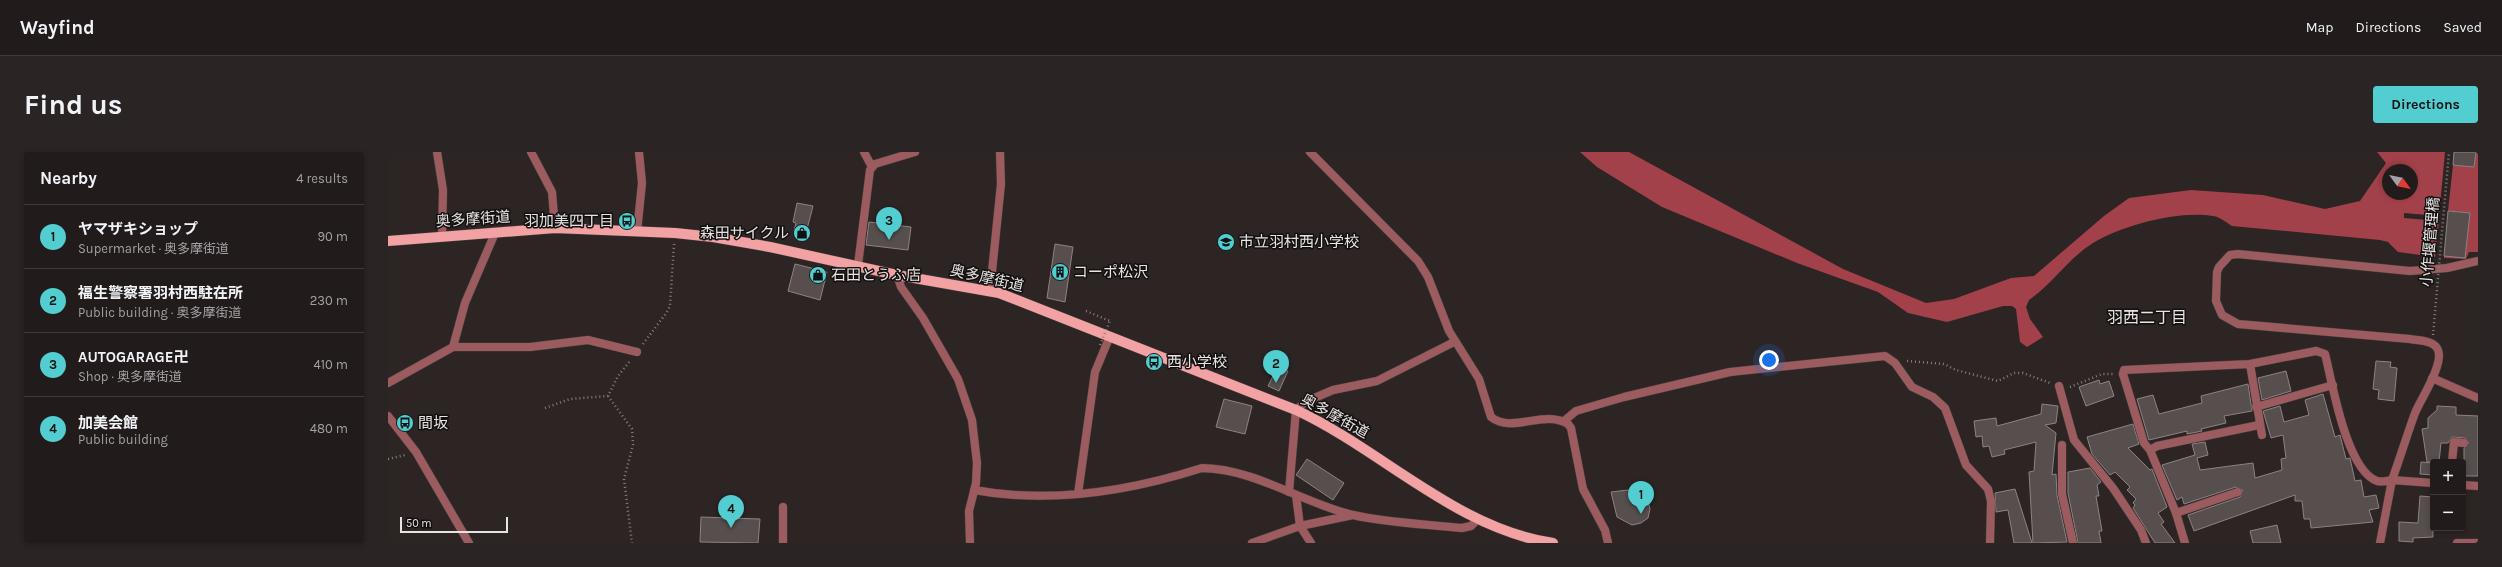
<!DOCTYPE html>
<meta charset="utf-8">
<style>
body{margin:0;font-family:Karla,"Noto Sans JP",sans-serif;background:#2a2424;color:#f1f3f6}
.controls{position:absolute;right:12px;bottom:12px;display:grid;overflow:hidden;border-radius:4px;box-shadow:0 2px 6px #0003}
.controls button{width:36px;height:36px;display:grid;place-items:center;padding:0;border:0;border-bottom:1px solid #3f393a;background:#221b1b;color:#f1f3f6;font:20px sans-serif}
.compass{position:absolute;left:1994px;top:12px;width:36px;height:36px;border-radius:50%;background:#221b1b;box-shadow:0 2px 6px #0003;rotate:123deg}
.scale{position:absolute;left:12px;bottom:10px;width:108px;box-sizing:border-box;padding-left:4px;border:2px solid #e9e4e3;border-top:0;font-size:11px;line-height:14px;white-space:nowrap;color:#e9e4e3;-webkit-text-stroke:3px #120f0f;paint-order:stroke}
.you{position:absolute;left:1381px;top:208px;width:14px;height:14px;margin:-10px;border:3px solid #fff;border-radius:50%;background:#1a73e8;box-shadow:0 0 0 6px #1a73e833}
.badge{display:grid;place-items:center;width:26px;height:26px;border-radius:50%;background:#52cdd0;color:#111;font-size:13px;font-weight:700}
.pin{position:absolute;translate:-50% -33px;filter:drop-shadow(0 1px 2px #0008)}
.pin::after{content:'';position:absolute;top:21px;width:14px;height:12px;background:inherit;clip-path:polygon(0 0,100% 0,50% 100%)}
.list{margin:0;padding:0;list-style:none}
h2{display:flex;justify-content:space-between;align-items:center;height:52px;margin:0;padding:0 16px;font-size:17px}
h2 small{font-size:13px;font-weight:400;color:#a2a1a3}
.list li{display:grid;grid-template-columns:26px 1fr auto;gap:12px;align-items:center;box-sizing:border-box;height:64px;padding:0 16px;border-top:1px solid #3f393a}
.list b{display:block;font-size:15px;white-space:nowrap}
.list p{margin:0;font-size:13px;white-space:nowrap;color:#a2a1a3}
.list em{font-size:13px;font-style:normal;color:#a2a1a3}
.map{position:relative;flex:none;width:2090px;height:391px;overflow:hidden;border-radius:4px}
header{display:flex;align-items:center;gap:24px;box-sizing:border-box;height:56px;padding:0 20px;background:#221b1b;border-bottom:1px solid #3f393a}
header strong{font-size:19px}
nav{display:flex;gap:22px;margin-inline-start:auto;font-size:14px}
.intro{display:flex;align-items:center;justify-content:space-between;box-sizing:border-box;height:96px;padding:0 24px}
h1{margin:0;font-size:28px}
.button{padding:10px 18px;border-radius:4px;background:#52cdd0;color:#111;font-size:14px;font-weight:700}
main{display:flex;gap:24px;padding:0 24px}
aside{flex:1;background:#221b1b;border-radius:4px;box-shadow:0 2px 6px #0003}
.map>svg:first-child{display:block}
.water{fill:#a3414a;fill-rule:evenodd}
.building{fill:#574e4e;stroke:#8d8383}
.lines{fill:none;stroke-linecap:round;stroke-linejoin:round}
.lane-casing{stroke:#473f3f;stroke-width:9}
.street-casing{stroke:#473f3f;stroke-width:9}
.primary-casing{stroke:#473f3f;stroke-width:11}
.path{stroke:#87807f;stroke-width:2.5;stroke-dasharray:1 3;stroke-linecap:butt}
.lane{stroke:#9c5b5e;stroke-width:8}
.street{stroke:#9c5b5e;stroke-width:8}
.primary{stroke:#f3a2a4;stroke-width:10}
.path-bridge{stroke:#87807f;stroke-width:2.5;stroke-dasharray:1 3;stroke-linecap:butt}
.labels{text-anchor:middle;stroke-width:3;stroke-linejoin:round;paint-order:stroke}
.street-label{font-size:15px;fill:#e9e4e3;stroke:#120f0f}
.poi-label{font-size:15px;fill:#e9e4e3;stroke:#120f0f;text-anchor:start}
.neighbourhood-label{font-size:16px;fill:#e9e4e3;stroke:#120f0f}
</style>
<header>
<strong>Wayfind</strong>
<nav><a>Map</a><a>Directions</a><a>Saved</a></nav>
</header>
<div class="intro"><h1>Find us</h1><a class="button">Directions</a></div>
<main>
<aside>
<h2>Nearby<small>4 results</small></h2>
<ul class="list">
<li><span class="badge">1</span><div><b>ヤマザキショップ</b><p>Supermarket · 奥多摩街道</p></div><em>90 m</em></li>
<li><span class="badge">2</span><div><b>福生警察署羽村西駐在所</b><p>Public building · 奥多摩街道</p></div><em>230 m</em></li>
<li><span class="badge">3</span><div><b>AUTOGARAGE卍</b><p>Shop · 奥多摩街道</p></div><em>410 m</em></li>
<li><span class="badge">4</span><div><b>加美会館</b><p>Public building</p></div><em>480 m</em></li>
</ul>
</aside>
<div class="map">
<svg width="2090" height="391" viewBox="0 0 2090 391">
<rect width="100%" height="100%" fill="#2d2424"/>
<!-- water -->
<path class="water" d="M1192,0h49l214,117 83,34 28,-4 57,-21 23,-2 70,-60 25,-18 62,-8 72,5 62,14 35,-8 26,-38 -9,-11h68l-6,64 -35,-3v5l35,3 -4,36 -37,-5 -10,-10 -8,-2 -148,-14c-5,-3 -12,-9 -19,-10 -33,-6 -91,9 -120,27 -24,15 -41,41 -64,57l-3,7 4,12 13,18 -16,10 -7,-5 -4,-33 -4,-3h-9l-56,16 -39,-9 -30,-21 -81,-29 -135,-56 -65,-40zM2000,18h24v24h-24z
M2088,0h2v100h-9l-3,7 -22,-1v-2l21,1 5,-44 -22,-2 5,-46 21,2z"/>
<!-- building -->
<path class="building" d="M2066,0h22l-2,15 -21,-2z
M409,51l16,3 -8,31 -11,-6 2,-8 -3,-1z
M2060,59l22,2 -5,45 -21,-2z
M481,70l42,5 -3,23 -42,-5z
M667,92l18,3 -8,55 -18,-4z
M407,112l32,8 -7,28 -32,-9z
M1988,209l15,1 -1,5 7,1 -3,33 -16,-2 1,-9 -6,-1z
M890,214l10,5 -9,20 -11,-5z
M1898,219l5,20 -29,9 -4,-22z
M1711,228l1,4 9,-3 5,15 -28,10 -7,-19z
M1860,232l4,27 -28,5 2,7 -25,6 1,2 -15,3v-3l-38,9 -12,-41 16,-4 6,19 43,-11 -1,-7z
M1935,242l12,43 5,-2 6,24 4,-1 5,23 6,-1 3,17 12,-2 3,13 -10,2 4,12 -62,6 -1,-9h-6l-2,-18h-7v-6l-101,36 -6,-16 52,-18 3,-7 -7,-3 -52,17 -2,-7 -5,3 -15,-35 33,-10 -3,-11 13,-2 3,13 -11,3 3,12 53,-7 2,15 27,-8 -1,-11 5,-1 -3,-23 -12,3 -8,-27 17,-5 4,16 25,-7 -4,-15z
M836,247l28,7 -7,28 -29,-7z
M1654,252l16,2 -2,17 -11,2 11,8 -4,42 4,-1 1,21 10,47 -34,1 -4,-71 5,-1 2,-29 -32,8 1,4 -13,3 -3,-11 -6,1 -1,-11 -6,1 -2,-16 22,-3 1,8 44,-12z
M2049,254l19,1v8l22,1v60h-14v-28l5,-5 -4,-5 -13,-1 -4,6h-7l-2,19h-12l-5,-33 6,-1v-10l9,-8z
M1745,272l6,20 -11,4 22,22 2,-1 15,38 -9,6 6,9 -3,2 14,19h-20l-22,-35 2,-3 -2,-2 3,-4 -9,-9 3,-3 -15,-15 -5,3 -18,-21 -5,-17z
M919,307l37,24 -11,17 -37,-25z
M2033,310l12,1v12l-13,-1z
M1702,316l11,14 -4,3 2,11h-3l6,35h-3l2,12h-23l-10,-50v-21z
M1257,336l5,21 -2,9 -7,5 -9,2 -15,-8 -6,-25z
M1627,337l17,54h-18l-6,-33 -12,2 -1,-19z
M2032,344l12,1 1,40 -20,1v4l-14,-1v-19l19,1z
M313,365l59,2 -2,24 -58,-1z
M1889,373l4,18h-28l-3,-12z"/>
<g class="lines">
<!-- lane casing -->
<g class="lane-casing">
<path id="lane" d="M49,0l6,38 -1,47
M249,80l5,-49 -3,-31
M65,195h77l58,-7 49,12
M1862,212l12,71
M1735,222l1,-4 126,-6 66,-13
M2044,226l46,20
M1671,234l15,54 39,48 28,42 5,13
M1868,255l77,-22
M1176,269l12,-10 48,-14 106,-25 155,-16 10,7 17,24 21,10 12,11 21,57 22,24 3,12 -1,42
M1674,293v49l11,49
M2064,310l2,-20 10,1
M2004,328c8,-22 15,-45 23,-67 6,-14 29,-49 23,-63 -4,-10 -19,-9 -28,-11l-172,-15 -16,-9 -6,-14 1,-29 2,-5 11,-12 8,-1 172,17 37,-3 31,-7
M901,340l7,-82 9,-8 28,-12 44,-9 77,-39
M908,343l4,31 11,17
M1788,361l62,-21
M395,391v-36"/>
</g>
<!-- street casing -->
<g class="street-casing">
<path id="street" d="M143,0l21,40 3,36
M476,0l8,15
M922,0l108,109 10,16 21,54 30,48 12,38c21,17 53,-8 77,7l3,4 12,61 22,41 3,13
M470,113l12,-95 5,-6 40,-12
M509,123l4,12 22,31 35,61 14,41 5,43 -1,20 -7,28 1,32
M602,139l11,-107 -1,-32
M1928,199l9,3 1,4c7,29 21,112 51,123 4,1 11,0 15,-1
M1735,222l21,69 6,7 26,63 9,30
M0,231l65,-36 12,-44 30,-70
M0,264l28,36 53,91
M1762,298l7,-4 102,-21
M2075,333l15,1
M586,338c76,14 156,1 228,-22 54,1 100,35 151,47 35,8 73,9 109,13l9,-2 7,-7
M690,342l17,-122 15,-36
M864,391l48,-17 53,-11
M1992,391l12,-63 41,3
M2069,391h20"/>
</g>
<!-- primary casing -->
<g class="primary-casing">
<path id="primary" d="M0,89l167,-13 120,5 38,4 57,10 127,28 102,18 297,117c86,40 161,119 257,133"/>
</g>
<!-- path -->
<path class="path" d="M698,159l24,10
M255,192l24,-32 3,-6 4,-62
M1519,209l37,3 12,6 42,11 16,-8h9l27,10
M1682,235l32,-13h11
M220,244l24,33 1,16 -9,34 8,64
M157,256l25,-9 38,-3 10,-20 12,-15
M0,307l17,-4"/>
<!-- lane -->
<use href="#lane" class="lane"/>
<!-- street -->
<use href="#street" class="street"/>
<!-- primary -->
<use href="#primary" class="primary"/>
<!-- path-bridge -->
<path class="path-bridge" d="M2045,183l16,-183
M712,193l10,-24"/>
</g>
<!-- icons -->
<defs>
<g id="bus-disc" transform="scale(0.9)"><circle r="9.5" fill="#52cdd0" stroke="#120f0f"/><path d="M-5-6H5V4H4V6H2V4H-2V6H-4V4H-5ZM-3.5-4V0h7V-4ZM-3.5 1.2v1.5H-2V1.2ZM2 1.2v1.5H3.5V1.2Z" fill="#111"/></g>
<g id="shop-disc" transform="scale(0.9)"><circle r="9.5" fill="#52cdd0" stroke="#120f0f"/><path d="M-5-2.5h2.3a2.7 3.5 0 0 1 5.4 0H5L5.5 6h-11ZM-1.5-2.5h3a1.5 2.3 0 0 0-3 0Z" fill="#111"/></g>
<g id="school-disc" transform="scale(0.9)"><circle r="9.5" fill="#52cdd0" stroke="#120f0f"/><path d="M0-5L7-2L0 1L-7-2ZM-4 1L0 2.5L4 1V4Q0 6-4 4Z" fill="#111"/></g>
<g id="building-disc" transform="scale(0.9)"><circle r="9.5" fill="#52cdd0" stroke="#120f0f"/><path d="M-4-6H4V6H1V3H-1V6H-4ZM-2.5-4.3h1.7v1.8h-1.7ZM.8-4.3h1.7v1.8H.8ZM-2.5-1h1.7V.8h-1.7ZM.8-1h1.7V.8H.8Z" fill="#111"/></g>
</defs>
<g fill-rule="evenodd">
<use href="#bus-disc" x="239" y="69"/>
<use href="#shop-disc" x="414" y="81"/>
<use href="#school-disc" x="838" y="90"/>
<use href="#building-disc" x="672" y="120"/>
<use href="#shop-disc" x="430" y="123"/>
<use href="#bus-disc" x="766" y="210"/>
<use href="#bus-disc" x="17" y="271"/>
</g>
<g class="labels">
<!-- street labels -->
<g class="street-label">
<text transform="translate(85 67) rotate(-4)" y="5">奥多摩街道</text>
<text transform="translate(2042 90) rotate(-85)" y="5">小作堰管理橋</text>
<text transform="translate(599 126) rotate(13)" y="5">奥多摩街道</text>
<text transform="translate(947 264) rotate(29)" y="5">奥多摩街道</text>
</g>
<!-- poi labels -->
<g class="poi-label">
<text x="226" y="74" text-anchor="end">羽加美四丁目</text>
<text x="401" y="86" text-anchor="end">森田サイクル</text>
<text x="851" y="95">市立羽村西小学校</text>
<text x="685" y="125">コーポ松沢</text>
<text x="443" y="128">石田とうふ店</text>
<text x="779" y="215">西小学校</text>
<text x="30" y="276">間坂</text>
</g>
<!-- neighbourhood labels -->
<g class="neighbourhood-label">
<text x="1759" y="171">羽西二丁目</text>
</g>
</g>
</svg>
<div class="controls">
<button>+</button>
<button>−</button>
</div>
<svg class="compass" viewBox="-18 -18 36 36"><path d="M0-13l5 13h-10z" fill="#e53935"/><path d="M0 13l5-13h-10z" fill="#a2a1a3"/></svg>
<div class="scale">50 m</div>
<div class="you"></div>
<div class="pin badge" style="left:1253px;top:362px">1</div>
<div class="pin badge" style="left:888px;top:231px">2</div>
<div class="pin badge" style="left:501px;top:88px">3</div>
<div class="pin badge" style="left:343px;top:376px">4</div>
</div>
</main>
